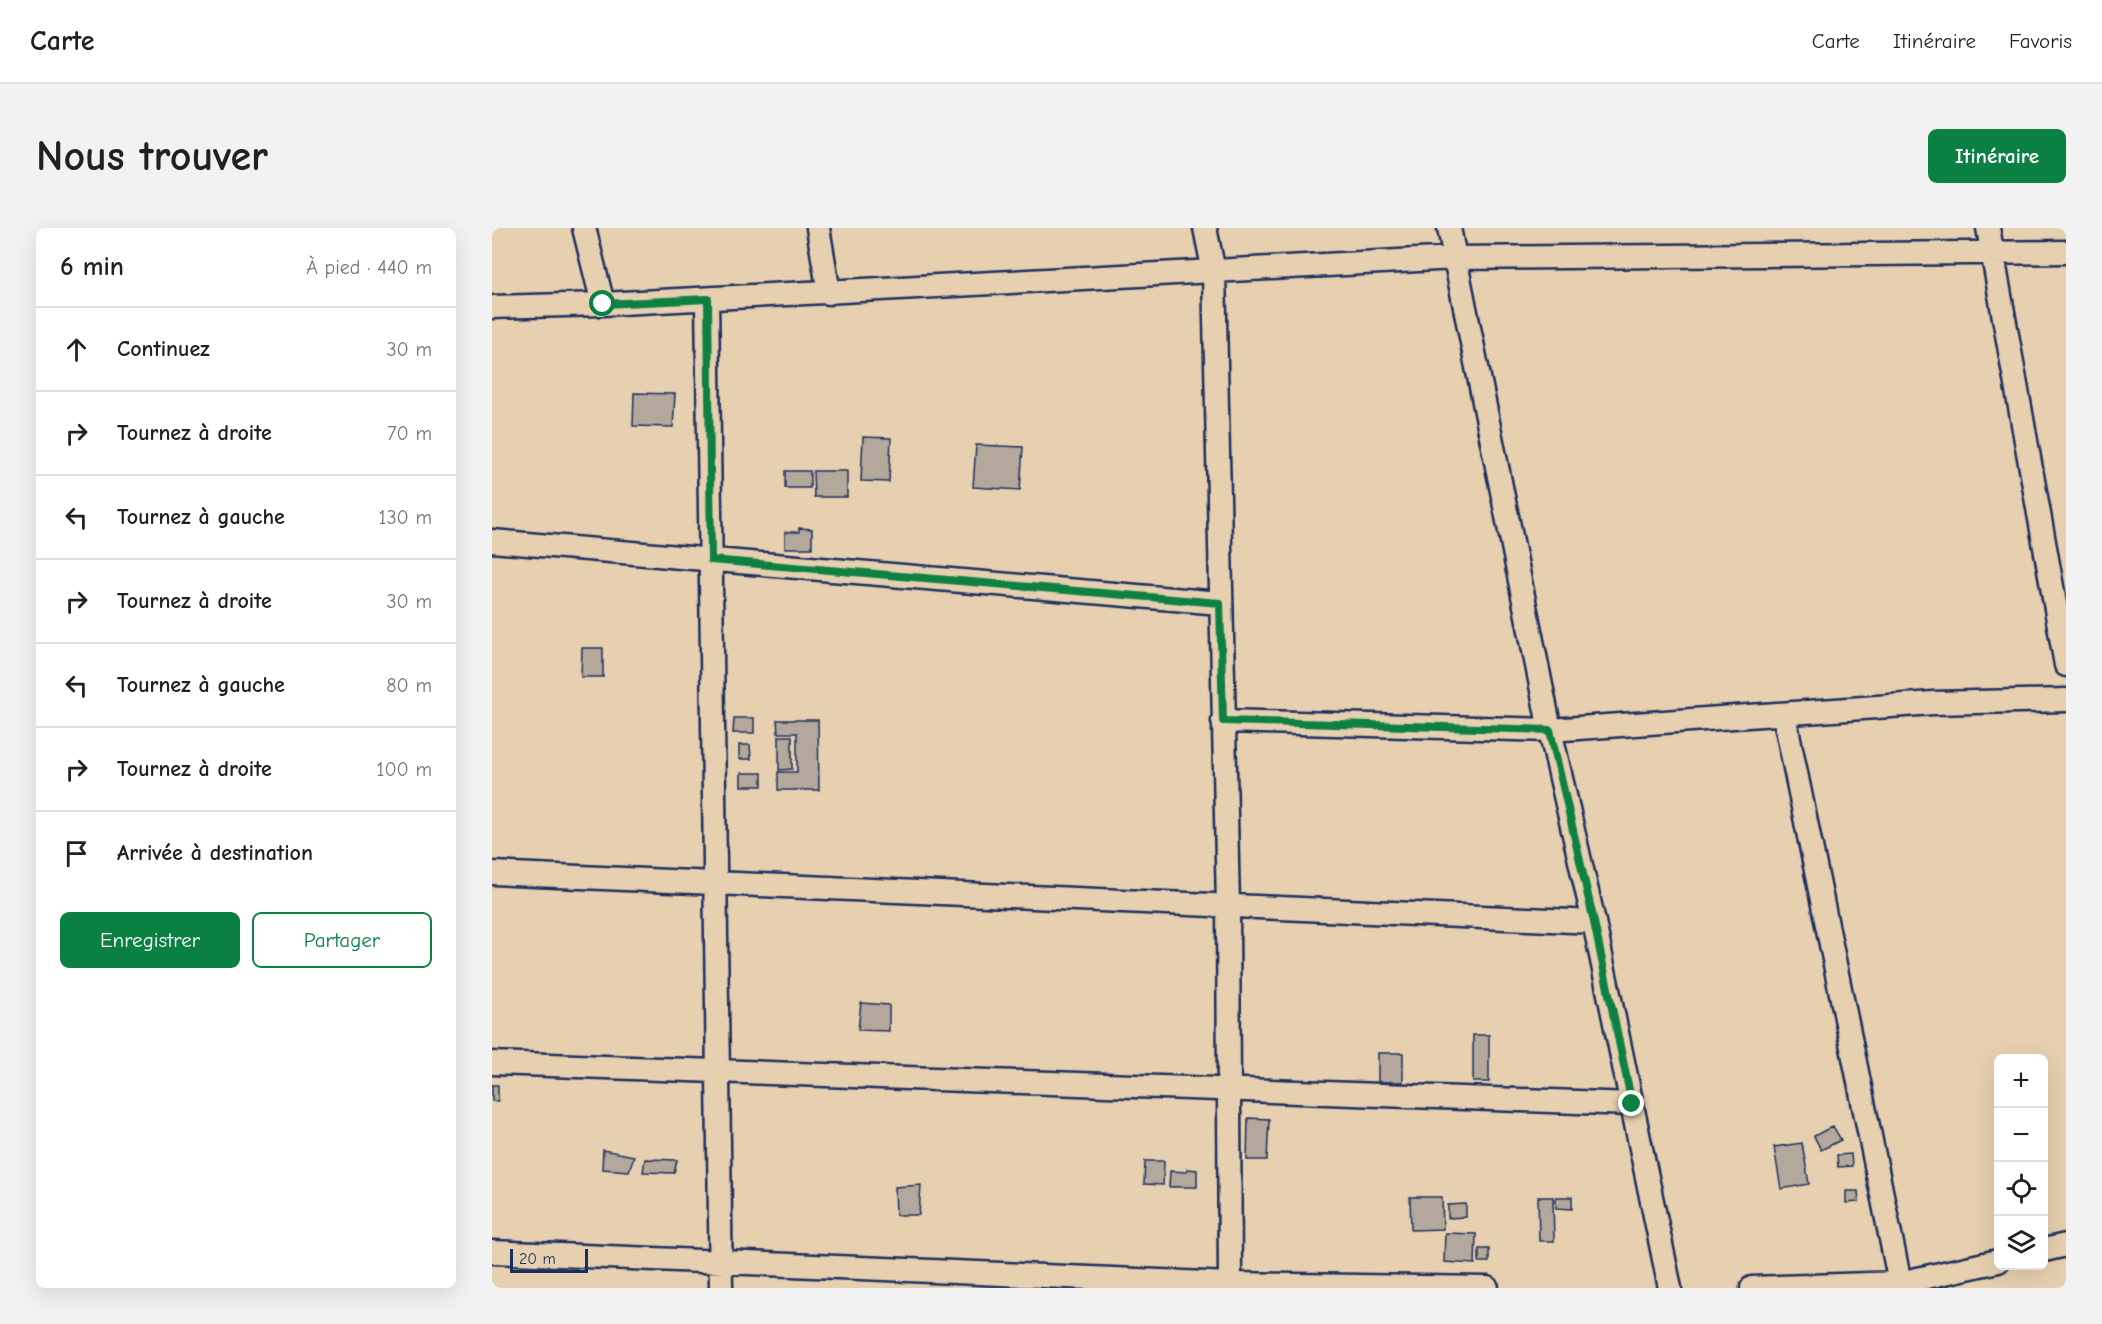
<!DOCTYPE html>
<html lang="fr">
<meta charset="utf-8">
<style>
body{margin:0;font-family:"Comic Neue",sans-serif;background:#f2f2f2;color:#202124}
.controls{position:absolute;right:18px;bottom:18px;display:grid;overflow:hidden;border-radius:9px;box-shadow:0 6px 24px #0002}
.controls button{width:54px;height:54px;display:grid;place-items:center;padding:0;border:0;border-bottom:2px solid #e0e0e0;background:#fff;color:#202124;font:30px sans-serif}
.scale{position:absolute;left:18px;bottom:15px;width:78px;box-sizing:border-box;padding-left:6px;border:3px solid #1b2f5e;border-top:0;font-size:16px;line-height:21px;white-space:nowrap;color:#1b2f5e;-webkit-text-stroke:4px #e6d0af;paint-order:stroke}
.stop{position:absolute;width:18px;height:18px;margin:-14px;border:4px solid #0b8043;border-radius:50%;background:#fff}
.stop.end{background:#0b8043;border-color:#fff;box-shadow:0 2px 6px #0008}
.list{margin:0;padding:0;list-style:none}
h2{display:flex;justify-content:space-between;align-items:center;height:78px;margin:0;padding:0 24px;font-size:26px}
h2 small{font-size:20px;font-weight:400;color:#757577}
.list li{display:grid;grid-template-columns:39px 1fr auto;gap:18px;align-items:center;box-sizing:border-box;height:84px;padding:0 24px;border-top:2px solid #e0e0e0}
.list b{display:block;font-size:22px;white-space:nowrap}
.list em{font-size:20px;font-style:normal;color:#757577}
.actions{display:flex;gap:12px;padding:18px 24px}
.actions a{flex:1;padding:14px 0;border:2px solid #0b8043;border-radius:9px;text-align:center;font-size:21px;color:#0b8043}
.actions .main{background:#0b8043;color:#fff}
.icon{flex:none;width:33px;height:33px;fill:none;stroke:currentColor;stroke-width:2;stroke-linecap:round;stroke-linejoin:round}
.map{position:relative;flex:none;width:1574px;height:1060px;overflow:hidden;border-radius:9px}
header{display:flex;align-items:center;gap:36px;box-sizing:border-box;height:84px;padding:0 30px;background:#fff;border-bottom:2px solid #e0e0e0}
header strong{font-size:28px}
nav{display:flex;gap:33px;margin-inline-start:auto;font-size:21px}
.intro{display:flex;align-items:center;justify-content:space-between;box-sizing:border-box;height:144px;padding:0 36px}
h1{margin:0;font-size:42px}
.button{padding:15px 27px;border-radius:9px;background:#0b8043;color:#fff;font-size:21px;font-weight:700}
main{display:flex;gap:36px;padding:0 36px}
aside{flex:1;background:#fff;border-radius:9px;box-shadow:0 6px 24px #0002}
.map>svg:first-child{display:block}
.building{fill:#b3a89b;stroke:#1b2f5e;stroke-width:1.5}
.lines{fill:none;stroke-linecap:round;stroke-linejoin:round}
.minor-casing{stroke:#1b2f5e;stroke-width:27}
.minor{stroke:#e6d0af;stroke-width:22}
.route{stroke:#0b8043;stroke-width:8}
</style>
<header>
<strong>Carte</strong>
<nav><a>Carte</a><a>Itinéraire</a><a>Favoris</a></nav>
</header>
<div class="intro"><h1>Nous trouver</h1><a class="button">Itinéraire</a></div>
<main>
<aside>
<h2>6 min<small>À pied · 440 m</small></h2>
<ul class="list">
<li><svg class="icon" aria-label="ahead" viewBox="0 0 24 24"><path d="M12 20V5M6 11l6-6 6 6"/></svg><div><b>Continuez</b></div><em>30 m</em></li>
<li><svg class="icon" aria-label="right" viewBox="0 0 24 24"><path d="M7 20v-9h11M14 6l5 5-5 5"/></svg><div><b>Tournez à droite</b></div><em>70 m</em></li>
<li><svg class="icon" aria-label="left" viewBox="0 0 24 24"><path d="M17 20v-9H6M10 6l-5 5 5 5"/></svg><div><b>Tournez à gauche</b></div><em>130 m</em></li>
<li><svg class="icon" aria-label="right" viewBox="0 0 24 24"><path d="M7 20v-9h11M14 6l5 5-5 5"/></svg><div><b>Tournez à droite</b></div><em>30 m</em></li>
<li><svg class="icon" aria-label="left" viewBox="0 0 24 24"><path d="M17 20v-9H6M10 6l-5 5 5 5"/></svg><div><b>Tournez à gauche</b></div><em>80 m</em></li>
<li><svg class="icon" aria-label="right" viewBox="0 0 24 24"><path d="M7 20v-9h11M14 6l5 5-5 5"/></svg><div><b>Tournez à droite</b></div><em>100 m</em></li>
<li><svg class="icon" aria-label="arrive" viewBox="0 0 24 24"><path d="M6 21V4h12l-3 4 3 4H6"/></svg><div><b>Arrivée à destination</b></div></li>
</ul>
<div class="actions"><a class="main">Enregistrer</a><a>Partager</a></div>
</aside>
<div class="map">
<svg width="1574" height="1060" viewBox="0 0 1574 1060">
<rect width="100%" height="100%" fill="#e6d0af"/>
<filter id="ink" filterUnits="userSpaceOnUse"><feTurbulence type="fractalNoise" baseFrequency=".0167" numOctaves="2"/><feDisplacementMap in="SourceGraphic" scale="12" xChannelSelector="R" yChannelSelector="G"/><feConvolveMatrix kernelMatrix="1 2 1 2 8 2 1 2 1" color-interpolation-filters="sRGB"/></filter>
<g filter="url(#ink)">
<!-- building -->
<path class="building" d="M142,165l41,1 -2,33 -40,-1z
M371,209l28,1 -2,44 -28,-1z
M484,217l47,2 -3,43 -47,-3z
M293,243h25v17h-25z
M321,243h34v26h-33z
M307,300l13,1v19h-27v-16h14z
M90,420h21v29h-22z
M242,490h20v15h-21z
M285,492h41l1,70h-41v-18h19v-39h-19z
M287,508h13v33l-13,1z
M247,517h11l1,14h-12z
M249,545h21v13h-21z
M369,775l28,2v26l-31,-1z
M981,807h16v47h-16z
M886,825h25v29h-25z
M0,857h6v16h-6z
M756,890l21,1 -2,41h-20z
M1341,898l8,14 -20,10 -7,-14z
M1310,915l7,41 -28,5 -7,-42z
M111,922l31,6 -5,15 -27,-2z
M1359,926l1,12 -14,1 -1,-12z
M153,931l32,1 -3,13 -31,-1z
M653,933h19l-1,24 -19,-1z
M695,941l10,1v17h-28l1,-16 17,1z
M429,957l-2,30h-23l-1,-28z
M1354,963h12l1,11 -13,1z
M918,969h32l1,32 -32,1z
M1046,969h15l1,44h-15z
M1064,969h16v12l-16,-1z
M974,976v13l-18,1v-13z
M953,1005l31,1 -1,30 -31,-2z
M987,1021h10v13h-10z"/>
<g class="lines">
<!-- minor casing -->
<g class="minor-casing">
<path id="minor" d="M92,0l19,76
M326,0l11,65
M713,0l9,44 14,634 2,378
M957,0l101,502 44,192 76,366
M1496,0l78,437
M215,71l14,989
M0,79l111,-3 852,-46 611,-6
M0,313l728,62
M1292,486l117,574
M731,493l327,9 383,-27 133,-3
M0,645l1102,49
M0,835l1140,41
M1552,1022l22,-5
M0,1024l738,32 257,4
M1260,1060l148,-5 98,-22"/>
</g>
<!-- minor -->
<use href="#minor" class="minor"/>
</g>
</g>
<g class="lines" filter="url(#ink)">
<!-- route -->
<path class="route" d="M111,76l105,-5 3,261 509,43 3,118 327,9 44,192 38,182"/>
</g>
</svg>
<div class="controls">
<button>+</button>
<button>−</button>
<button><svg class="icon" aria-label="locate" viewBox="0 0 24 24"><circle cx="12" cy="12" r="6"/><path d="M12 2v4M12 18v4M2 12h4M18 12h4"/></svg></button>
<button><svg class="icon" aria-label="layers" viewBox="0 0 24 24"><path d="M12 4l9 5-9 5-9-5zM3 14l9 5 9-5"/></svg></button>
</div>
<div class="scale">20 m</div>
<div class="stop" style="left:111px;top:76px"></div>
<div class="stop end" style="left:1140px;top:876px"></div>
</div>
</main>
